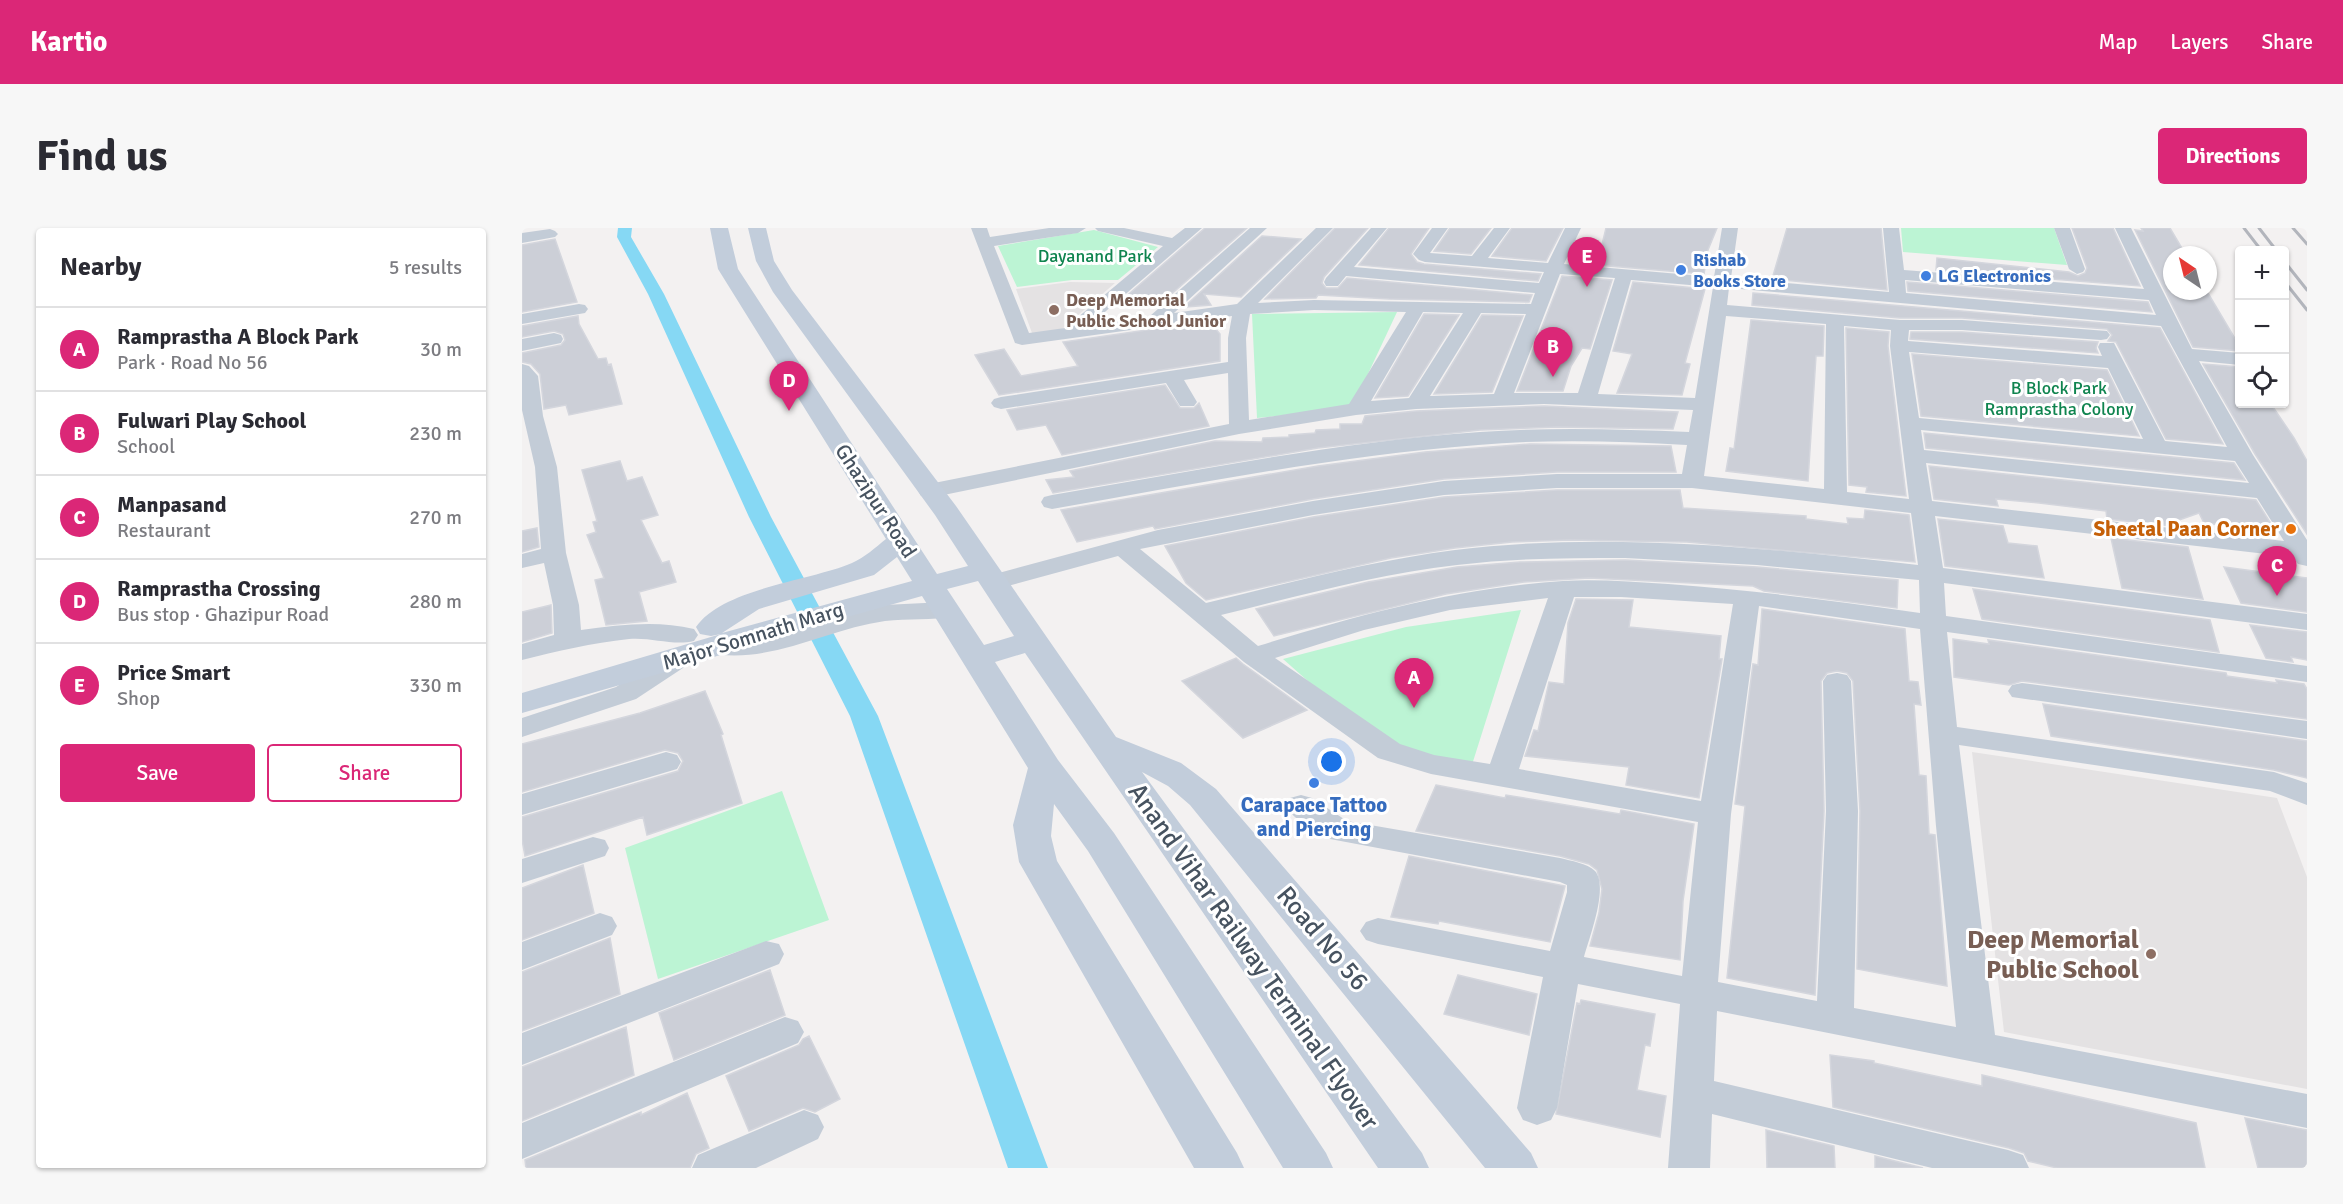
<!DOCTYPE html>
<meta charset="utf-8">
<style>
body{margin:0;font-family:Signika,sans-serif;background:#f7f7f7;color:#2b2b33}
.controls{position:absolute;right:18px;top:18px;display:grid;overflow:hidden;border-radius:6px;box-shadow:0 2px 4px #0004}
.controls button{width:54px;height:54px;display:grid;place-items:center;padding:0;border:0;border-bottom:2px solid #e1e1e2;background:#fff;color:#2b2b33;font:30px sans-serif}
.compass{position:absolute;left:1641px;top:18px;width:54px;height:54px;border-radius:50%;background:#fff;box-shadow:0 2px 4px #0004;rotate:325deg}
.you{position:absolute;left:810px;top:534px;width:21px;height:21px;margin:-15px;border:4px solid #fff;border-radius:50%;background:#1a73e8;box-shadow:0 0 0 9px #1a73e833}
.badge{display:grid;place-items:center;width:39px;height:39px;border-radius:50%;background:#db2777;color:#fff;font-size:20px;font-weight:700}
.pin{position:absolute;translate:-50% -50px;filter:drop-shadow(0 2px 3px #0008)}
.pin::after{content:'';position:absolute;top:32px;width:21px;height:18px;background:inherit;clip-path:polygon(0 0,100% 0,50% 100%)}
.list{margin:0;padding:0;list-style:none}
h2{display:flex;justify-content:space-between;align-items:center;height:78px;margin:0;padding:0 24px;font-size:26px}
h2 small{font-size:20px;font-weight:400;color:#7c7c81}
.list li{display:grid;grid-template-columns:39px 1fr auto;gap:18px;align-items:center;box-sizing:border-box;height:84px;padding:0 24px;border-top:2px solid #e1e1e2}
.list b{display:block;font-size:22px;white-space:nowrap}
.list p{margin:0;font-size:20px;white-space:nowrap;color:#7c7c81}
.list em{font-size:20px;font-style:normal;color:#7c7c81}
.actions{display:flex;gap:12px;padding:18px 24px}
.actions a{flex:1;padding:14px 0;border:2px solid #db2777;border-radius:6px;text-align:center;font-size:21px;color:#db2777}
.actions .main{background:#db2777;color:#fff}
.icon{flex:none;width:33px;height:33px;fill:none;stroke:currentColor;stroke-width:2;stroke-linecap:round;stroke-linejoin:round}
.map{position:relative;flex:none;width:1785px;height:940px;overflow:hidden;border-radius:6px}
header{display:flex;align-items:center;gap:36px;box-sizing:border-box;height:84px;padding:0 30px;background:#db2777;color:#fff}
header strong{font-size:28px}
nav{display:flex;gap:33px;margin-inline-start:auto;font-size:21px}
.intro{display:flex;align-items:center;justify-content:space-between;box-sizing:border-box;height:144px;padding:0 36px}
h1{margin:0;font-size:42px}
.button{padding:15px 27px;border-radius:6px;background:#db2777;color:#fff;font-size:21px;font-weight:700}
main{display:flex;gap:36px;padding:0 36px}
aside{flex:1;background:#fff;border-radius:6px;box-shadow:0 2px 4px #0004}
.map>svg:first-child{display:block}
.education{fill:#e4e2e3}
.green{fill:#bcf4d4}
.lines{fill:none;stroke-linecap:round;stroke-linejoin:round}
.canal{fill:#86d8f4;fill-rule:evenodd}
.building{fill:#cccfd7;stroke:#d4d6dd;stroke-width:1.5}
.minor{fill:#c3ccd7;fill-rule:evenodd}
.secondary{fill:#c2cddb;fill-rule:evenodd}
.rail{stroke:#b2b5bc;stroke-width:3}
.shop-dot{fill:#3f7fe0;stroke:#fff;stroke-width:2}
.education-dot{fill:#8d6e63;stroke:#fff;stroke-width:2}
.food-dot{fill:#e8710a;stroke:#fff;stroke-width:2}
.labels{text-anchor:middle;stroke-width:6;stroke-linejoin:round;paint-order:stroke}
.far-park-label{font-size:18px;fill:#0f844f;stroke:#fff}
.far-shop-label{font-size:18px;font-weight:bold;fill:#366cbe;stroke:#fff;text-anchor:start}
.far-education-label{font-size:18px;font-weight:bold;fill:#785e54;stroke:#fff;text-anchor:start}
.street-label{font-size:21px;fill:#475360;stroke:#fff}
.food-label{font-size:21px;font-weight:bold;fill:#c56008;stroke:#fff;text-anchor:end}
.shop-label{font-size:21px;font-weight:bold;fill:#366cbe;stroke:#fff}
.near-street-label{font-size:26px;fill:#475360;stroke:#fff}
.near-education-label{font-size:26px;font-weight:bold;fill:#785e54;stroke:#fff;text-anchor:end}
</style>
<header>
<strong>Kartio</strong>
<nav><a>Map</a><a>Layers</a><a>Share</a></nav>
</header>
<div class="intro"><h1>Find us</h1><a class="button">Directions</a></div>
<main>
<aside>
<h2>Nearby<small>5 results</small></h2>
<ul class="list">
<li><span class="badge">A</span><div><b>Ramprastha A Block Park</b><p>Park · Road No 56</p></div><em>30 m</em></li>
<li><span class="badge">B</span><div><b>Fulwari Play School</b><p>School</p></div><em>230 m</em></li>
<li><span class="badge">C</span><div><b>Manpasand</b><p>Restaurant</p></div><em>270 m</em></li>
<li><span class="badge">D</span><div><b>Ramprastha Crossing</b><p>Bus stop · Ghazipur Road</p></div><em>280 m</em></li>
<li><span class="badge">E</span><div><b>Price Smart</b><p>Shop</p></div><em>330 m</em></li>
</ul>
<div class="actions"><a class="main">Save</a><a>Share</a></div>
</aside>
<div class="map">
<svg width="1785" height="940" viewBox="0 0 1785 940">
<rect width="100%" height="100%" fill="#f3f1f1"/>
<!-- education -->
<path class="education" d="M548,54l45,1 -54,47 -29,3 -16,-44z
M1450,524l305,46 30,79v212l-303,-57z"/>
<!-- green -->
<path class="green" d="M1379,0h153l13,37 -164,-13z
M572,2l64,17 -40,33h-46l-55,7 -19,-41z
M875,84l-45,96 -95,10 -5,-104z
M999,382l-51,161 -75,-13 -112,-99 123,-32z
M260,563l47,129 -171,59 -33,-131z"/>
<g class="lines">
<!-- canal -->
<path class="canal" d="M96,0h14l-1,9 33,57 107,223 107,199 170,452h-40l-158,-452 -101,-199 -101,-223 -31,-57z"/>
</g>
<!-- building -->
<path class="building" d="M683,0h42l-87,76 -38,-4z
M813,0h33l-44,49 -2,6 4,5h12l9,-10 185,17 -3,7 -140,-3 -71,-4 -2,3 -51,1z
M867,0h40l-18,26 6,8 7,2 117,10 -3,7 -179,-16z
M928,0h41l-20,26 -37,-3z
M990,0h51l-17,33 -54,-5z
M1084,0h111l-9,22 -4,24 -107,-9z
M1265,0h94l6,62 -115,-11z
M1550,0h41l27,58 -204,-16 1,-12 132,14 9,4 7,-3 2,-5z
M1619,0h29l16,27h-14v36h33l3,2 32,54v4l-47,-4 -58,-117 8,1z
M740,8l39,3 -60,58 -37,-3 7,11 -27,2z
M33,11l22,63 -55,10v-67z
M1040,48l50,4 -22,69 -8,-1 -11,18 -8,25h-46z
M1111,54l72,7 -20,74 5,1 -8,31 -65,-2 15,-39 -19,-3z
M1385,54l241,20 4,10 -244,-21z
M1231,65l407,35 63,116 -57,-5 -50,-97 -8,-1 4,-6 -5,-6 -145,-11h-62l-148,-13z
M902,86l35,1 -51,81 -33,2z
M960,87l41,1 -31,76 -58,2z
M56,88l1,8 19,35 8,-1 2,7 3,-1 11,40 -53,11 -3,-10 -22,4 -4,-35 -9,-10 -9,-2v-9l39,-8 4,-5 -2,-6 -9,-3 -32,6v-11z
M1229,92l73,6 -1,30h-7l-8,125 -82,-10 4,-23 4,1z
M687,93l11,13v27l-221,34 -24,-40 29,-6 17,27 57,-10 -15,-24z
M1324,100l43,4 -1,14 18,150 -40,-4 1,-5 -18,-2z
M1389,104h51l136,10 -2,6 2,5 -188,-14z
M1390,126l195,16 32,66 -218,-20z
M1681,136l37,3v37h31l23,34 13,23v73l-52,-80z
M643,157l15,23h14l5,-5 10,23 -147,29 -16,-30 -29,5 -10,-20z
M1022,178l134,6 -5,17 -115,-2 -78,3 -162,18 -265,45 -7,-13 28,-3 -4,-6 145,-30 47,1 1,-4 26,-1v-2l26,-2 1,-3 24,-1v-5h22l3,-8 51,-5z
M1402,205l310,30 11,17 -319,-32z
M1008,216l141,2 5,26h-119l-113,7 -131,20 -158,30 -2,-3 -76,16 -16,-32 257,-44 107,-14z
M98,233l7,20 15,-4 16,38 -17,5 21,43 7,-2 7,21 -37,10 8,29 -41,4 -11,-45 9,-2 -17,-43 9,-3 -3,-10 4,-1 -15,-51z
M1407,238l327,34 19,30 -71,-7 -5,-10 -20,7 2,7 -74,-8 -1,-8 -67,-8 -43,-4 2,7 -64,-7z
M1035,262h123l3,18 123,8v3l42,5 -1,-6 17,1 1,-9 44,5 6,47 -228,-20 -117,-2 -58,2 -57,6 -64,10 -185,42 -20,-17 -21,-37 148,-29 131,-20z
M1416,291l65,7 5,17 29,3 7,32 -99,-12z
M15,300l2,19 -17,5v-21z
M1589,310l77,9 15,52 -81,-11z
M1103,332l132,7 141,13 -1,28 -133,-17 -11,-5 -164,-8 -65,4 -78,12 -172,42 -18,-27 112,-27 89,-15 63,-5z
M1702,339l83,11v34l-66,-9z
M1451,361l237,31 9,32 -237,-33z
M1054,371l57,1 -4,27 92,9 -2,23h3l-23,139 -73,-13 3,-18 -104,-11 9,-26 4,1 11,-49 15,2 4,-61z
M29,377l1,28 -30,9v-30z
M1240,381l143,20 4,52 9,1 3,23 -7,-1 5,71 7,1 3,58 6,1 12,151 -90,-17 3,-158 -7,-130 -6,-8 -10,-2 -10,2 -6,8 3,130 -9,184 -88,-17 18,-172 -10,-2 18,-140 5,1z
M1728,397l57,7v28l-16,-3 2,5 -27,-4z
M1431,411l36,5 -1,-4 238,33 1,3 50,7 -1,-3 28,4 3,5v30l-285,-38 -13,4 -55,-8z
M714,430l7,6 64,46 -64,28 -61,-57z
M183,463l18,43 -2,1 21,68 -95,32 -4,-18 -118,39 -3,-16v-23l156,-46 5,-10 -5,-8 -13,-3 -143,42v-48l118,-31z
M1521,476l264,37v37l-33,-8 -223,-34z
M914,557l69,13 1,-3 114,19 1,-4 73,14 -11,77 -3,59 -90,-14 9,-33 3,-24 -5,-19 -8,-6 -29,-8 -144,-25z
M887,628l156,30 -15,56 -111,-21 -1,3 -47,-7z
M61,637l11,48 -72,27v-52z
M88,710l10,56 -98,37v-59z
M248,742l15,45 -111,45 -15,-47z
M936,747l79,19 -8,41 -85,-21z
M1059,772l74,14 -5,32 -5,-1 -8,45 29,6 -6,41 -104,-23 21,-111 3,1z
M104,799l8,48 -112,46v-54z
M287,808l31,63 -25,13 -12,-4 -54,23 -23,-55 73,-31 4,-6z
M1308,827l44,6v2l108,23v-11l214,48 9,45h-148l-29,-7 -4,-8 -15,-5 -176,-41z
M165,865l22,55 -13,6 -6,14h-164l-1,-8 116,-48v3z
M1723,890l62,12v38h-49z
M1244,902l68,16 1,22h-68z
M1353,928l48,12h-48z"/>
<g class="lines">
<!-- minor -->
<path class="minor" d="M449,0h16l3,9 59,-9h37l-8,5 -84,13 35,87 36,-5 98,-82 -65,-15 -3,-3h29l48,10 13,-10h17l-111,96 59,-8 100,-88h17l-93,85 63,-9 79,-76h17l-75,75 56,-3 217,4 4,-11 -189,-17 -8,10h-12l-2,-4 2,-4 45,-50h16l-33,39 185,16 5,-11 -119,-10 -6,-2 -6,-6 19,-26h16l-18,25 42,3 22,-28h16l-22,30 60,5 17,-35h16l-17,36 150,13 8,-49h16l-7,50 158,14 -6,-64h16l5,42 240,19 -29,-61h16l61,121 48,4v12l-41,-4 54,94 54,85v26l-9,-2 -5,-7 -358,-41 8,52 364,46v16l-363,-47 2,33 361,50v16l-360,-50 10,95 317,45 33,11v22l-37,-14 -311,-46 36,290 312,59v34l-590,-117 -3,70 294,69 15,5 6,13h-97l-220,-54 -2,54h-42l12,-164 -102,-20 -21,124 -6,12 -14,5 -14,-5 -6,-12 26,-131 -165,-33 -12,-4 -6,-9 6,-9 12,-4 172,33 17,-59v-7l-7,-3 -230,-43c-16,-7 -36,-19 -45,-34l5,-7 11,-3 11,3 35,23 213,37c11,3 27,5 35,13 14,16 -6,67 -11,86l98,19 16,-154 -267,-48 -53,-16 -134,-96 -126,-106 -125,34 -9,-3 -4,-5 4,-5 174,-47 155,-29 131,-20 113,-7h125l5,-29c-70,-4 -140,-6 -209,0 -143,11 -284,39 -426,64l-8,-2 -3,-5 3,-5 8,-2c142,-24 284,-53 428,-63 69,-5 139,-3 209,0l4,-22 -149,-6 -128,5 -60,6 -117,19 -310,64 -8,-2 -3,-5 3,-5 8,-2 300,-60 -1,-51 -44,7 13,22 -3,4h-14l-14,-23 -165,26 -7,-2 -3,-4 3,-4 7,-2 227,-35v-24l4,-22 -210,29 -7,-2zM1038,46l55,4 -37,115h-64zM1109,52l82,7 -18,111 -97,-4zM1383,52l244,20 7,15 -250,-22zM1207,60l432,38 66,121 -62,-6 -51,-98h-14l-2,4 4,9 -194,-15 1,-11h53l139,10 6,-1 3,-4 -3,-4 -145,-11h-62l-173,-15zM792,82l92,2 -57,92 -100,16 -3,-82 4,-24zM901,84l40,1 -54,85 -38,3zM959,85l45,1 -32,80 -64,2zM1204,88l100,8 -2,165 -120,-13zM1322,98l47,4 -1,16 19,153 -62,-7zM1387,124l199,16 35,71 -224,-21zM1399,202l314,31 14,22 -325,-33zM1404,235l331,35 27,43 -352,-40zM1035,260h135l219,25 7,52c-153,-17 -310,-34 -463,-15 -85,11 -167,33 -249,53l-66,-54 173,-34 131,-20zM1103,330l132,7 162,15 1,33c-84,-12 -168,-23 -252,-29 -35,-2 -70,-5 -105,-3 -105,7 -205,34 -305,65l-37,-31c78,-19 156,-41 236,-50 56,-7 112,-7 168,-7zM1052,369h47l112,7 -32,197 -182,-32zM1026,370l-58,166 -56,-9 -34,-11 -125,-86 89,-28 86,-20zM1237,378l161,23 16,197 20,201 -102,-19 4,-197 -7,-130 -4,-6 -10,-2 -10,2 -4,6 3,130 -9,190 -99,-19 13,-168z
M1532,0h16l15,41 -2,3 -6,2 -8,-5z
M28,1l5,2 3,3 -3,3 -33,6v-10z
M57,76l6,1 3,4 -3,4 -63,11v-10z
M32,105l7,2 2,4 -2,4 -39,8v-12z
M0,136l7,2 9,10 5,40 14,51 9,86 13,52 2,25c38,-5 76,-10 113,-1l4,6 -4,6c-21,5 -43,-4 -65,-2 -37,4 -72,12 -107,21v-16l32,-9 -1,-30 -9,-42 -22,5v-14l19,-5 -6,-82 -13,-57z
M423,374l9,2 4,6 -4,6c-22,5 -46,2 -69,5 -59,8 -119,46 -180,31l-4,-6 4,-6 10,-2 47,-1 122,-32z
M157,422l10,2 4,6 -4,6 -53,35 -114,38v-19l94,-31 53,-35z
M1500,455l285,38v18l-295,-42 -4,-6 4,-6z
M144,524l11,3 4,7 -4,7 -155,46v-21z
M71,609l12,3 4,8 -4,8 -83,27v-24z
M78,685l12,4 5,9 -5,9 -90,35v-28z
M244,713l13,3 5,10 -5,10 -257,101v-32z
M263,789l13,4 6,11 -6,11 -276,116v-36z
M282,882l14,5 6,12 -6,12 -62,29h-64l6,-13z"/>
<!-- secondary -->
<path class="secondary" d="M188,0h18l10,41 199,305 31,-8 -33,-51 -162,-223 -17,-31 -8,-33h18l8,33 18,29 164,216 160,231 65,26 35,26 315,364 7,15h-53l-295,-363 -22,-19 -26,-14 280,381 7,15h-51l-353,-515 -30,9 63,98 56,73 212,320 7,15h-50l-195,-317 -34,-47 -3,32 6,25 180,292 7,15h-50l-175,-306 -6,-37 15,-57 -106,-172 -160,45 -72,24 -168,48v-20l199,-59 -10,2 -11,-2 -4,-7c27,-39 114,-46 156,-64 12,-5 24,-16 34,-24l-168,-270zM375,329l15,24 -190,52 37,-24 115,-34zM456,353l36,55 -30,9 -37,-56z"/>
<!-- rail -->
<path class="rail" d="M1722,0l17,22
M1737,0l17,22
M1771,0l14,16
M1762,33l23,29
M1762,53l23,29"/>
</g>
<!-- markers -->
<g class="shop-dot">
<circle cx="1159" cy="42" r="6"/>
<circle cx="1404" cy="48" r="6"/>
<circle cx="792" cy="555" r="6"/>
</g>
<g class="education-dot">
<circle cx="532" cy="82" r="6"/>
<circle cx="1629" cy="726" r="6"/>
</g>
<circle class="food-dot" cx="1769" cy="301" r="6"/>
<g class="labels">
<!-- far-park labels -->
<g class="far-park-label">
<text x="573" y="34">Dayanand Park</text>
<text x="1537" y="166">B Block Park<tspan x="1537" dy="21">Ramprastha Colony</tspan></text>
</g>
<!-- far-shop labels -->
<g class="far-shop-label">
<text x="1171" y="38">Rishab<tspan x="1171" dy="21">Books Store</tspan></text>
<text x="1416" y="54">LG Electronics</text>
</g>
<!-- far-education labels -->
<g class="far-education-label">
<text x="544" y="78">Deep Memorial<tspan x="544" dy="21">Public School Junior</tspan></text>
</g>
<!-- street labels -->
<g class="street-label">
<text transform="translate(354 273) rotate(57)" y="7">Ghazipur Road</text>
<text transform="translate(231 408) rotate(-17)" y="7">Major Somnath Marg</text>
</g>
<!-- food labels -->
<g class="food-label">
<text x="1757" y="308">Sheetal Paan Corner</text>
</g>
<!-- shop labels -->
<g class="shop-label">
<text x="792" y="584">Carapace Tattoo<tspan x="792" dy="24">and Piercing</tspan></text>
</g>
<!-- near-street labels -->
<g class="near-street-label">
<text transform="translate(801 710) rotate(50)" y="9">Road No 56</text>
<text transform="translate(732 728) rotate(55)" y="9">Anand Vihar Railway Terminal Flyover</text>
</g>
<!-- near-education labels -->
<g class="near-education-label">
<text x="1617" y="720">Deep Memorial<tspan x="1617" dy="30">Public School</tspan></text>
</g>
</g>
</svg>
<div class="controls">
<button>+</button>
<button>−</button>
<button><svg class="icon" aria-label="locate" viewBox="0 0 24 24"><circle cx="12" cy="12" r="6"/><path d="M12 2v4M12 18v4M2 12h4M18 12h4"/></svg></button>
</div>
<svg class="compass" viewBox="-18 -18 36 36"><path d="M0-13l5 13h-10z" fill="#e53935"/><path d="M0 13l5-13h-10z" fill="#7c7c81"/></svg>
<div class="you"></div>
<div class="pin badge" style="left:892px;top:480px">A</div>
<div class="pin badge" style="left:1031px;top:149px">B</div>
<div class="pin badge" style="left:1755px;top:368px">C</div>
<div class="pin badge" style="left:267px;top:183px">D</div>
<div class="pin badge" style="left:1065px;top:59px">E</div>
</div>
</main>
